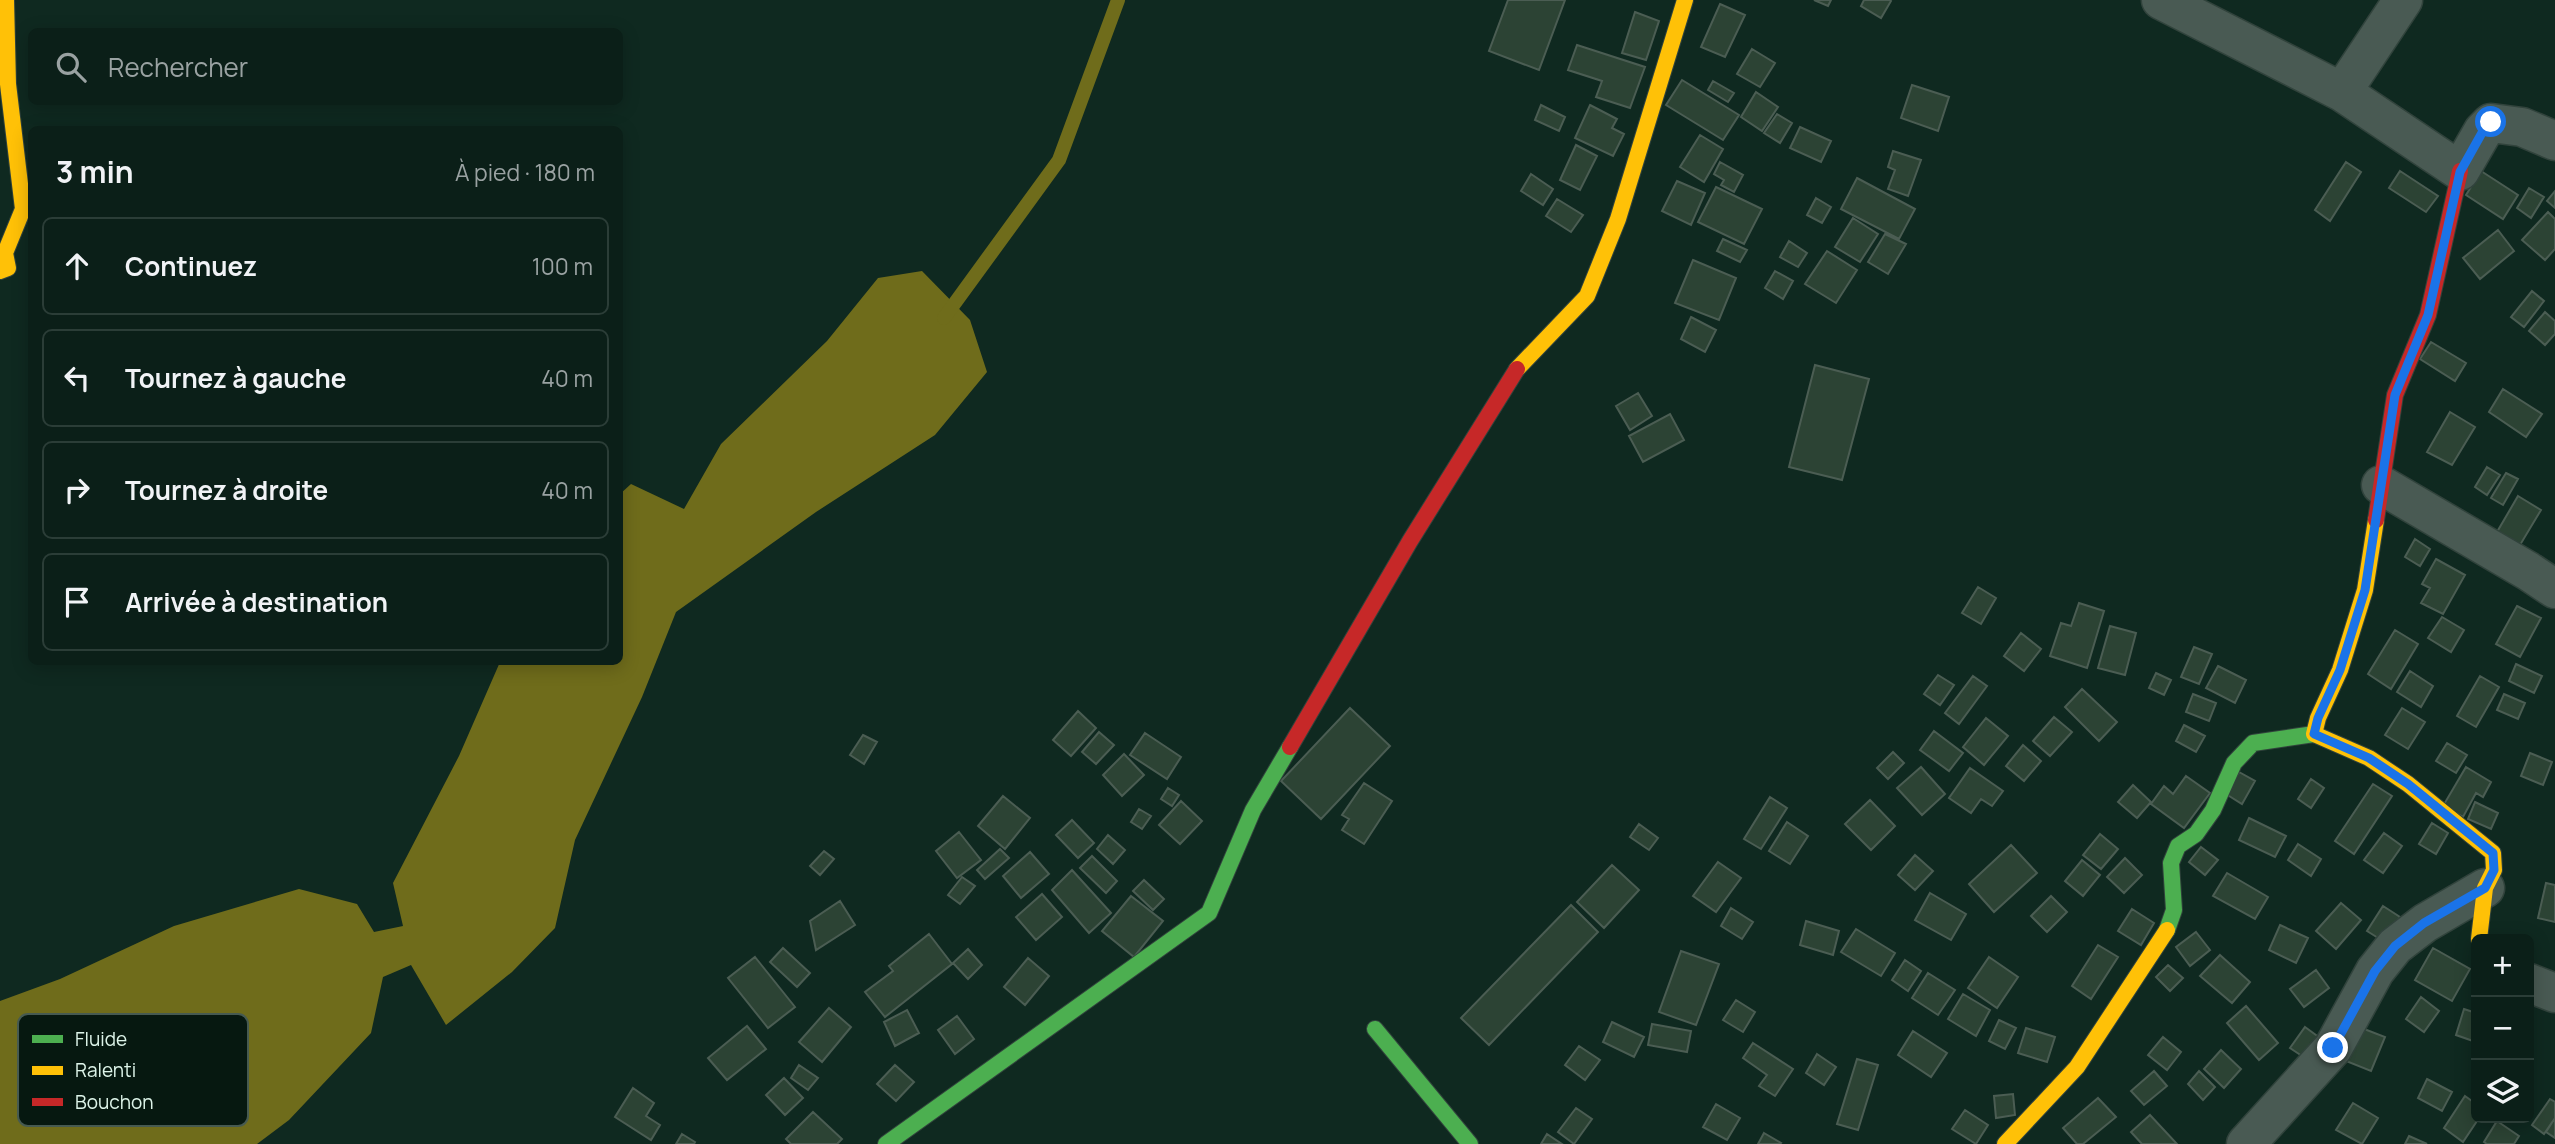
<!DOCTYPE html>
<html lang="fr">
<meta charset="utf-8">
<style>
body{margin:0;font-family:Manrope,sans-serif;background:#142721;color:#f1f3f6}
.controls{position:absolute;right:21px;bottom:21px;display:grid;overflow:hidden;border-radius:10px;box-shadow:0 4px 18px #0003}
.controls button{width:63px;height:63px;display:grid;place-items:center;padding:0;border:0;border-bottom:2px solid #2b3d37;background:#0b1f18;color:#f1f3f6;font:35px sans-serif}
.stop{position:absolute;width:21px;height:21px;margin:-16px;border:5px solid #1a73e8;border-radius:50%;background:#fff}
.stop.end{background:#1a73e8;border-color:#fff;box-shadow:0 2px 7px #0008}
.list{margin:0;padding:0;list-style:none}
h2{display:flex;justify-content:space-between;align-items:center;height:91px;margin:0;padding:0 28px;font-size:30px}
h2 small{font-size:23px;font-weight:400;color:#9aa2a2}
.list li{display:grid;grid-template-columns:46px 1fr auto;gap:21px;align-items:center;box-sizing:border-box;height:98px;margin:0 14px 14px;padding:0 14px;border:2px solid #2b3d37;border-radius:10px}
.list b{display:block;font-size:26px;white-space:nowrap}
.list em{font-size:23px;font-style:normal;color:#9aa2a2}
.icon{flex:none;width:38px;height:38px;fill:none;stroke:currentColor;stroke-width:2;stroke-linecap:round;stroke-linejoin:round}
.map{position:relative;flex:none;width:2555px;height:1144px;overflow:hidden}
.search{position:absolute;background:#0b1f18;box-shadow:0 4px 18px #0003;left:28px;top:28px;width:595px;height:77px;display:flex;align-items:center;gap:18px;box-sizing:border-box;padding:0 24px;border-radius:10px;color:#9aa2a2;font-size:26px}
.panel{position:absolute;background:#0b1f18;box-shadow:0 4px 18px #0003;left:28px;top:126px;width:595px;height:539px;border-radius:10px}
.map>svg:first-child{display:block}
.water{fill:#6f6c1b}
.lines{fill:none;stroke-linecap:round;stroke-linejoin:round}
.stream{stroke:#6f6c1b;stroke-width:14}
.building{fill:#2c4334;stroke:#4b5d53;stroke-width:2}
.street-casing{stroke:#31433c;stroke-width:41}
.fast-casing{stroke:#31433c;stroke-width:18}
.slow-casing{stroke:#31433c;stroke-width:18}
.jam-casing{stroke:#31433c;stroke-width:18}
.street{stroke:#495a53;stroke-width:38}
.fast{stroke:#4caf50;stroke-width:16}
.slow{stroke:#ffc107;stroke-width:16}
.jam{stroke:#c62828;stroke-width:16}
.route{stroke:#1a73e8;stroke-width:9}
.key{fill:#061810;stroke:#465a51;stroke-width:2}
.key-label{font-size:19px;fill:#ddf4e9}
</style>
<div class="map">
<svg width="2555" height="1144" viewBox="0 0 2555 1144">
<rect width="100%" height="100%" fill="#0f2920"/>
<!-- water -->
<path class="water" d="M922,271l48,49 17,52 -52,63 -119,77 -140,100 -34,85 -67,143 -20,88 -43,44 -66,53 -35,-60 -28,12 -12,56 -82,87 -32,24h-257v-143l60,-22 114,-53 125,-37 58,15 17,28 29,-6 -10,-43 66,-127 41,-94h120v-168l11,-10 53,25 37,-65 106,-103 51,-63z"/>
<g class="lines">
<!-- stream -->
<path class="stream" d="M944,318l115,-158 59,-160"/>
</g>
<!-- building -->
<path class="building" d="M1508,0h57l-26,70 -50,-19z
M1814,0h17l-3,6z
M1864,0h26l1,1 -10,17 -20,-12z
M1720,4l25,11 -20,42 -24,-10z
M1635,12l24,9 -13,39 -24,-7z
M1577,45l68,22 -15,41 -34,-11 6,-16 -34,-11z
M1752,49l23,14 -15,24 -23,-13z
M1682,80l57,35 -16,25 -57,-35z
M1713,81l21,12 -6,9 -20,-12z
M1912,85l37,12 -11,34 -37,-13z
M1756,92l22,15 -16,24 -21,-14z
M1541,105l24,12 -6,14 -24,-11z
M1590,105l27,14 -5,9 12,6 -11,22 -38,-18z
M1777,114l15,9 -12,20 -16,-10z
M1800,127l31,14 -10,21 -31,-14z
M1700,135l23,14 -19,33 -24,-15z
M1576,145l21,11 -17,34 -20,-10z
M1893,151l28,9 -13,36 -20,-7 7,-19 -7,-3z
M1720,162l23,13 -9,17 -13,-7 3,-5 -10,-6z
M2346,162l15,10 -31,49 -15,-11z
M2400,171l38,25 -12,16 -37,-24z
M2481,171l37,24 -15,24 -37,-24z
M1531,174l22,15 -10,16 -22,-14z
M1857,178l58,31 -16,30 -58,-30z
M1677,181l28,12 -14,32 -29,-14z
M1716,187l46,22 -18,35 -46,-22z
M2529,188l15,9 -13,21 -14,-10z
M2555,191v17l-8,-7z
M1816,198l15,9 -9,16 -15,-8z
M1557,199l26,16 -12,17 -25,-16z
M2548,212l7,7v30l-10,11 -23,-20z
M1853,218l25,16 -18,28 -25,-15z
M2498,230l16,21 -34,28 -17,-21z
M1885,234l21,10 -18,30 -20,-12z
M1723,239l24,11 -7,12 -23,-11z
M1789,241l18,12 -9,14 -18,-10z
M1827,251l30,19 -21,33 -31,-19z
M1693,260l43,18 -17,42 -44,-17z
M1775,271l18,10 -10,18 -18,-11z
M2532,291l12,10 -20,26 -13,-10z
M2545,312l10,9v13l-10,11 -16,-14z
M1691,317l25,13 -11,22 -24,-13z
M2431,342l35,21 -11,18 -35,-22z
M1815,365l54,14 -27,101 -53,-13z
M2503,389l39,25 -16,23 -37,-25z
M1638,393l14,23 -22,14 -14,-24z
M2450,412l25,15 -23,38 -25,-13z
M1670,414l14,26 -41,22 -14,-26z
M2487,467l13,8 -13,20 -12,-8z
M2506,473l12,6 -15,26 -12,-7z
M2518,496l23,14 -21,35 -23,-13z
M2415,539l15,10 -10,17 -15,-9z
M2436,559l29,16 -22,39 -22,-11 9,-15 -8,-4z
M1978,587l18,11 -15,26 -19,-11z
M2079,603l25,8 -17,57 -37,-12 11,-33 10,3z
M2517,606l24,12 -21,39 -24,-13z
M2442,617l22,13 -13,22 -23,-14z
M2110,626l26,7 -11,42 -27,-7z
M2395,630l23,14 -27,45 -23,-15z
M2021,633l20,16 -17,22 -20,-15z
M2194,647l18,7 -13,30 -18,-7z
M2516,664l26,12 -8,17 -25,-12z
M2218,666l28,14 -11,23 -29,-15z
M2410,671l23,15 -12,21 -24,-15z
M2156,673l15,7 -7,15 -15,-7z
M1938,675l16,10 -14,20 -16,-11z
M1973,676l14,10 -28,38 -14,-11z
M2480,676l19,11 -23,40 -19,-11z
M2082,689l35,33 -18,19 -34,-34z
M2193,694l23,9 -7,18 -23,-9z
M2504,694l21,9 -7,16 -21,-9z
M1350,708l40,38 -69,73 -40,-38z
M2402,708l23,14 -17,27 -23,-14z
M1078,711l18,17 -25,28 -18,-16z
M2054,717l18,15 -22,24 -17,-15z
M1986,718l22,18 -24,29 -21,-18z
M2184,725l21,11 -9,16 -20,-11z
M1934,731l29,22 -14,18 -29,-21z
M1099,732l15,13 -18,19 -14,-12z
M1145,733l36,24 -14,22 -37,-24z
M863,735l14,7 -13,22 -14,-9z
M2447,743l20,12 -11,18 -20,-12z
M2023,745l18,16 -17,20 -18,-15z
M1893,752l11,11 -16,16 -11,-11z
M2530,753l22,9 -9,23 -22,-9z
M1124,754l20,21 -22,21 -19,-21z
M1921,767l24,27 -23,21 -25,-27z
M2466,767l25,15 -8,15 -7,-4 -13,24 -20,-11z
M1970,768l33,23 -11,15 -11,-7 -10,14 -22,-15z
M2239,772l16,9 -13,23 -16,-10z
M2186,776l24,17 -26,35 -33,-24 13,-18 9,8z
M2311,779l13,9 -13,20 -13,-9z
M1364,783l28,18 -28,43 -22,-14 7,-11 -7,-4z
M2373,784l19,12 -38,58 -19,-13z
M2133,785l18,17 -14,16 -19,-16z
M1168,788l11,7 -7,11 -11,-7z
M1003,796l27,22 -25,31 -27,-23z
M1770,797l17,11 -26,41 -17,-10z
M1870,800l25,26 -24,24 -26,-26z
M1181,801l21,20 -22,23 -21,-19z
M2475,802l23,11 -7,16 -23,-10z
M1139,809l12,7 -9,13 -11,-7z
M2249,818l37,18 -11,21 -36,-17z
M1072,820l22,23 -16,15 -22,-23z
M1787,822l21,14 -18,28 -21,-13z
M2432,823l16,10 -12,21 -17,-10z
M1639,824l19,14 -9,12 -19,-13z
M959,832l22,28 -24,18 -21,-27z
M2384,833l18,13 -19,27 -19,-13z
M2100,834l18,15 -17,20 -18,-14z
M1108,835l17,15 -12,14 -16,-15z
M2298,844l23,15 -10,17 -23,-16z
M2011,845l26,28 -43,39 -25,-28z
M2201,847l17,13 -13,15 -16,-13z
M1000,849l9,9 -24,21 -8,-9z
M824,851l10,8 -14,16 -10,-9z
M1030,852l19,22 -28,24 -18,-22z
M1915,855l18,16 -18,19 -17,-15z
M1092,856l25,25 -11,12 -26,-25z
M2125,858l17,17 -18,18 -17,-16z
M2082,860l18,15 -17,21 -18,-15z
M1718,862l23,16 -25,34 -23,-16z
M1612,865l27,25 -35,38 -27,-26z
M1072,870l39,43 -22,20 -37,-43z
M2227,873l41,24 -13,22 -42,-23z
M962,877l13,9 -15,18 -12,-9z
M1144,880l20,19 -11,11 -20,-19z
M2546,883l9,2v37l-17,-4z
M1930,893l36,21 -15,26 -36,-20z
M1042,894l20,23 -26,23 -20,-23z
M1131,896l32,25 -29,36 -32,-26z
M2051,896l16,16 -20,20 -16,-16z
M840,901l15,24 -39,25 -6,-29z
M2341,903l20,17 -25,29 -20,-18z
M1571,905l27,27 -109,113 -28,-27z
M2383,906l17,11 -17,24 -16,-10z
M1731,908l22,14 -11,17 -21,-13z
M2132,909l22,14 -13,22 -23,-14z
M1806,921l33,10 -6,24 -33,-10z
M2280,925l28,13 -12,25 -27,-13z
M1856,929l39,24 -14,23 -40,-24z
M2196,932l14,18 -20,16 -14,-19z
M929,934l23,30 -67,53 -20,-25 28,-21 -4,-5z
M2098,945l20,12 -27,42 -19,-13z
M783,948l27,25 -13,14 -27,-25z
M2433,948l37,21 -18,32 -37,-21z
M968,949l14,16 -14,14 -15,-16z
M1681,951l38,13 -23,61 -37,-13z
M2220,955l30,27 -18,21 -32,-27z
M755,957l40,50 -27,21 -40,-50z
M1989,957l29,20 -21,31 -29,-20z
M1028,958l21,18 -24,29 -21,-18z
M1905,960l16,11 -13,20 -16,-11z
M2168,965l15,13 -13,13 -14,-14z
M2316,970l13,18 -25,19 -14,-18z
M1928,973l27,17 -17,25 -26,-17z
M1963,994l27,16 -14,26 -28,-17z
M2421,997l18,14 -15,21 -18,-13z
M1736,1000l19,12 -12,20 -20,-12z
M2246,1006l32,37 -19,17 -32,-37z
M829,1008l22,19 -29,35 -23,-20z
M2464,1009l12,4v29l-20,-7z
M907,1010l12,23 -24,13 -11,-24z
M957,1016l17,23 -19,15 -17,-24z
M1999,1020l17,8 -11,21 -16,-8z
M1612,1022l32,15 -10,20 -31,-15z
M1652,1024l39,7 -4,21 -39,-7z
M747,1026l19,23 -39,31 -19,-22z
M2305,1027l15,11 -15,20 -15,-10z
M2359,1027l26,10 -14,34 -25,-10z
M2026,1028l29,9 -8,25 -29,-9z
M1913,1031l34,22 -16,24 -33,-22z
M2163,1037l18,15 -14,18 -19,-15z
M1753,1043l40,26 -18,27 -16,-10 8,-11 -24,-17z
M1579,1046l21,14 -15,20 -20,-15z
M2221,1050l20,19 -17,19 -20,-19z
M1817,1054l19,13 -12,18 -18,-12z
M1857,1059l21,6 -20,65 -21,-6z
M799,1065l19,13 -10,12 -17,-12z
M895,1065l19,17 -18,19 -19,-17z
M2154,1071l13,15 -23,19 -13,-14z
M2199,1071l16,16 -12,13 -15,-16z
M784,1078l19,20 -18,17 -19,-20z
M2427,1079l25,13 -10,19 -24,-13z
M633,1088l21,15 -8,13 14,9 -9,15 -36,-23z
M2013,1094l2,21 -19,3 -2,-22z
M2465,1096l11,8v14h3l-16,24 -19,-14z
M2098,1098l18,19 -33,27h-6l-14,-16z
M2550,1099l5,3v16l-11,16 -12,-9z
M2353,1103l25,15 -16,26 -26,-14z
M1716,1104l24,14 -13,22 -24,-13z
M1576,1108l16,11 -18,25 -16,-12z
M1965,1110l23,15 -12,19 -24,-15z
M813,1112l29,27 -5,5h-46l-5,-5z
M2150,1115l27,29h-35l-11,-12z
M2555,1118v20l-9,-6z
M2497,1121l22,15 -5,8h-27l-3,-2z
M1764,1133l17,10 -1,1h-22z
M682,1134l13,8 -1,2h-18z
M1547,1134l15,10h-21z
M2409,1136l18,8h-22z"/>
<g class="lines">
<!-- street casing -->
<g class="street-casing">
<path id="street" d="M2161,0l181,92 118,79 23,-40 8,-8 31,4 33,14
M2342,92l61,-92
M2381,485l147,86 27,18
M2529,983l26,10
M2246,1144l87,-96 42,-77 20,-25 30,-23 60,-35"/>
</g>
<!-- fast casing -->
<g class="fast-casing">
<path id="fast" d="M2167,930l7,-20 -3,-47 7,-17 18,-12 17,-24 21,-47 19,-20 61,-9
M1375,1029l95,115
M886,1144l323,-231 44,-103 37,-63"/>
</g>
<!-- slow casing -->
<g class="slow-casing">
<path id="slow" d="M0,271l8,-3 -3,-15 18,-44 -15,-125 -2,-84
M1517,369l70,-73 31,-77 67,-219
M2376,520l-11,70 -25,80 -22,48 -4,16 55,24 39,26 85,69 1,17 -9,18 -6,51
M2005,1144l72,-77 90,-137"/>
</g>
<!-- jam casing -->
<g class="jam-casing">
<path id="jam" d="M2376,520l19,-125 33,-80 32,-144
M1290,747l120,-206 107,-172"/>
</g>
<!-- street -->
<use href="#street" class="street"/>
<!-- fast -->
<use href="#fast" class="fast"/>
<!-- slow -->
<use href="#slow" class="slow"/>
<!-- jam -->
<use href="#jam" class="jam"/>
</g>
<g class="lines">
<!-- route -->
<path class="route" d="M2333,1048l42,-77 20,-25 29,-23 61,-35 9,-18 -1,-17 -85,-69 -39,-26 -55,-24 4,-16 22,-48 25,-80 30,-195 33,-80 32,-143 23,-41 8,-9"/>
</g>
<!-- legend -->
<rect x="18" y="1014" width="230" height="112" rx="10" class="key"/>
<rect x="32" y="1035" width="31" height="8" fill="#4caf50"/>
<rect x="32" y="1066" width="31" height="9" fill="#ffc107"/>
<rect x="32" y="1098" width="31" height="8" fill="#c62828"/>
<g class="key-label">
<text x="75" y="1046">Fluide</text>
<text x="75" y="1077">Ralenti</text>
<text x="75" y="1109">Bouchon</text>
</g>
</svg>
<div class="controls">
<button>+</button>
<button>−</button>
<button><svg class="icon" aria-label="layers" viewBox="0 0 24 24"><path d="M12 4l9 5-9 5-9-5zM3 14l9 5 9-5"/></svg></button>
</div>
<div class="stop" style="left:2491px;top:122px"></div>
<div class="stop end" style="left:2333px;top:1048px"></div>
<div class="search"><svg class="icon" aria-label="search" viewBox="0 0 24 24"><circle cx="10" cy="10" r="6"/><path d="M15 15l6 6"/></svg>Rechercher</div>
<section class="panel">
<h2>3 min<small>À pied · 180 m</small></h2>
<ul class="list">
<li><svg class="icon" aria-label="ahead" viewBox="0 0 24 24"><path d="M12 20V5M6 11l6-6 6 6"/></svg><div><b>Continuez</b></div><em>100 m</em></li>
<li><svg class="icon" aria-label="left" viewBox="0 0 24 24"><path d="M17 20v-9H6M10 6l-5 5 5 5"/></svg><div><b>Tournez à gauche</b></div><em>40 m</em></li>
<li><svg class="icon" aria-label="right" viewBox="0 0 24 24"><path d="M7 20v-9h11M14 6l5 5-5 5"/></svg><div><b>Tournez à droite</b></div><em>40 m</em></li>
<li><svg class="icon" aria-label="arrive" viewBox="0 0 24 24"><path d="M6 21V4h12l-3 4 3 4H6"/></svg><div><b>Arrivée à destination</b></div></li>
</ul>
</section>
</div>
